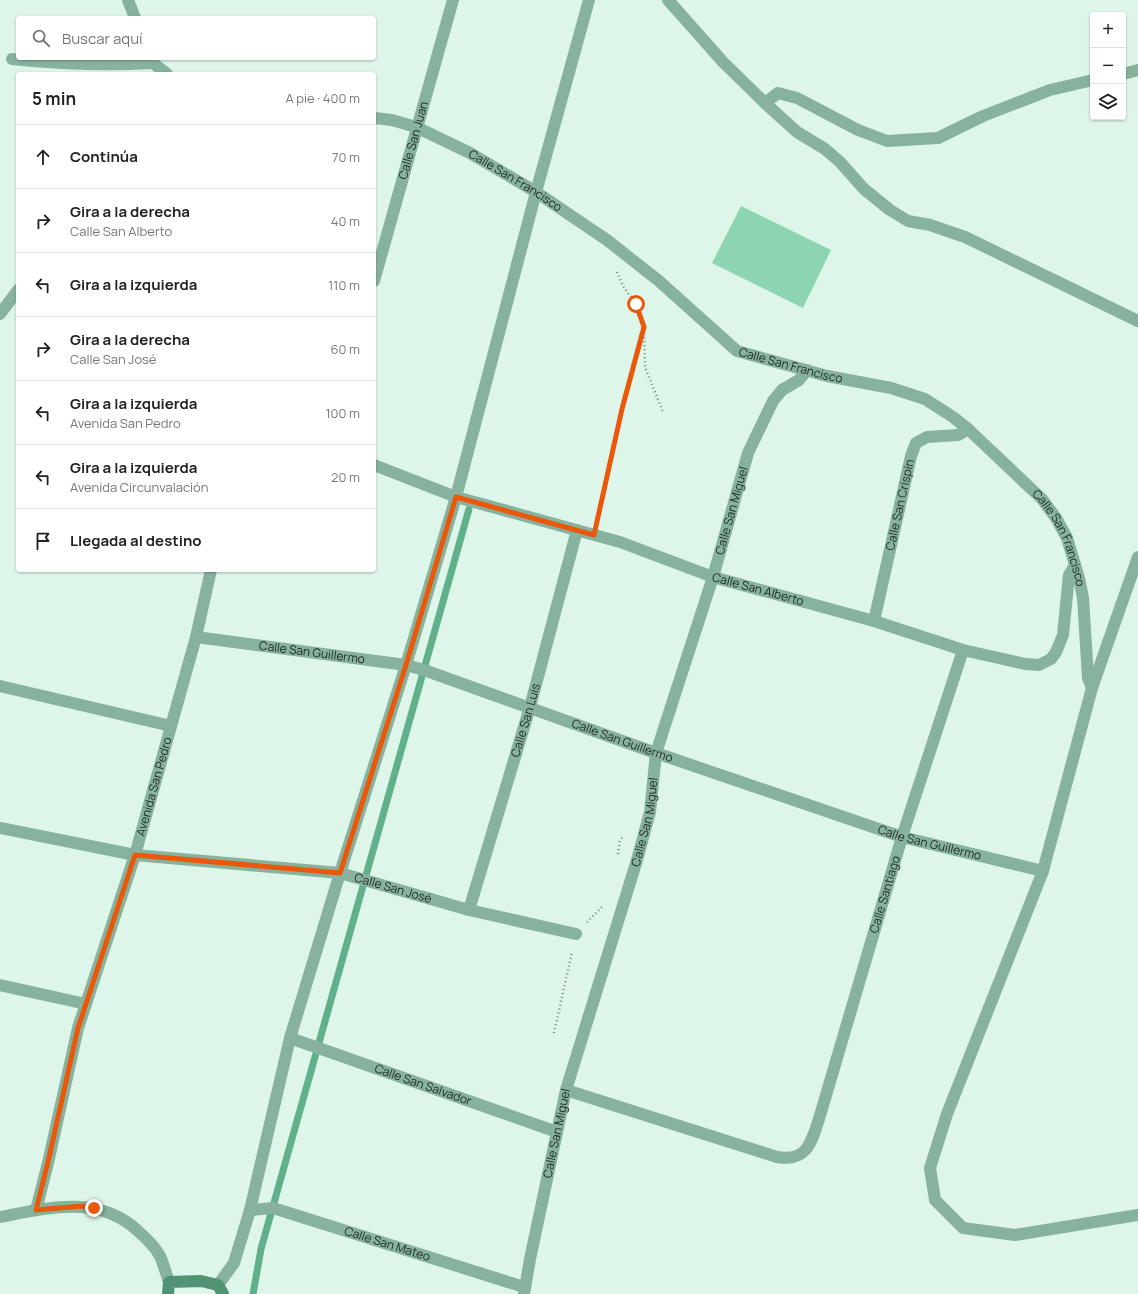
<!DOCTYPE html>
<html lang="es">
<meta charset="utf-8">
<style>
body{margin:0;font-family:Manrope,sans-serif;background:#f6f6f6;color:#222}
.controls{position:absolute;right:12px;top:12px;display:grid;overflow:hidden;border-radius:4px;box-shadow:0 1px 3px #0004}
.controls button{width:36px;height:36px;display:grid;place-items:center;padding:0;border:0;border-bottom:1px solid #e0e0e0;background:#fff;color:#222;font:20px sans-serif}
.stop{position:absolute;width:12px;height:12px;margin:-9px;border:3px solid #ea580c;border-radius:50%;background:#fff}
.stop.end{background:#ea580c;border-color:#fff;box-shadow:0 1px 4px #0008}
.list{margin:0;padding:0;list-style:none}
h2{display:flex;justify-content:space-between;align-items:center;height:52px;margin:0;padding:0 16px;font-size:17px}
h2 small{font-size:13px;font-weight:400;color:#767676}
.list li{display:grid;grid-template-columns:26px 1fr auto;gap:12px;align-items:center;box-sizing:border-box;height:64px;padding:0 16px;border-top:1px solid #e0e0e0}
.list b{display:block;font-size:15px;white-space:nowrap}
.list p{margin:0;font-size:13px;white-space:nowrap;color:#767676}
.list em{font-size:13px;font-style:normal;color:#767676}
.icon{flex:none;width:22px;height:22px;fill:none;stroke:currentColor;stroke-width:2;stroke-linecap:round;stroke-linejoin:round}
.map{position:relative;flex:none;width:1138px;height:1294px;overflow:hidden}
.search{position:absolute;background:#fff;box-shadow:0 1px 3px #0004;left:16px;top:16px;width:360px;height:44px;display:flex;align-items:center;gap:10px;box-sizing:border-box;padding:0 14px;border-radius:4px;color:#767676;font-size:15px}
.panel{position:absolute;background:#fff;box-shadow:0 1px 3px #0004;left:16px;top:72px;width:360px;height:500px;border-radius:4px}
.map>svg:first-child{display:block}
.green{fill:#8dd5b2}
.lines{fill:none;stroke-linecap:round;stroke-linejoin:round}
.stream{stroke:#61b08c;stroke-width:7}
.path{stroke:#7a8981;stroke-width:2.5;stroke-dasharray:1 3;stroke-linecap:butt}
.lane{stroke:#87b29d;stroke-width:12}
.street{stroke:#87b29d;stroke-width:12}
.secondary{stroke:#509475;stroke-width:12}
.route{stroke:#ea580c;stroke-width:5}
.labels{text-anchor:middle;stroke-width:3.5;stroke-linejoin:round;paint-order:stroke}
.street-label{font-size:12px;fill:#1f2823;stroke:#def5e9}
</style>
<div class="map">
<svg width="1138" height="1294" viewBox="0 0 1138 1294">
<rect width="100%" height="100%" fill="#def5e9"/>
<!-- green -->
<path class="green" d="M741,206l90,44 -28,58 -91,-45z"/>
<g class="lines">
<!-- stream -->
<path class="stream" d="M253,1294l8,-45 208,-740"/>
<!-- path -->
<path class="path" d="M617,272l6,14 13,18 8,23 1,40 18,45
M598,519l24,-110 22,-82
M618,854l2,-14 3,-3
M587,922l16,-16
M554,1033l18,-81"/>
<!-- lane -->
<path class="lane" d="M12,59c47,5 93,7 141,4
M0,686l171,40
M0,828l135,27
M0,985l86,19"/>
<!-- street -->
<g class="street">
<path d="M128,0l7,18"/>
<path d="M668,0l55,62 42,41 32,29 28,17 15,13 24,27 26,21 18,11 22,4 35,12 173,84"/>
<path d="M151,58l2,5 14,11"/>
<path d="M1123,74l15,-4"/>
<path d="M765,103l13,-10 19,5 61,32 29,11 51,-3 45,-22 67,-26 43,-10"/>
<path id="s1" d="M374,118l18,2 24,7 54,26 66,39 71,48 52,41 78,70 90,25 64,12 34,11 28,18 15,12 74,70 14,19 11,20 12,40 4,20 5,80 4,10"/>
<path id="s2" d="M374,281l79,-281"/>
<path d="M0,314l18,-24"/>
<path id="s3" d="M374,465l82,32 164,45 93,35 161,44 89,29 62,14 14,1 12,-6 5,-7 7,-17 6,-60 6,-10"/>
<path d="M1138,557l-46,131 -49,183 -96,243 -17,54 5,32 28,28 52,7 123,-20"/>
<path id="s4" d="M874,621l37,-165 5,-13 11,-6 31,-2 10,-6"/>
<path id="s5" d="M196,637l210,28 18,5 232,83 246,84 141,34"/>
<path id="s6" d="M135,855l205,18 129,37 107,24"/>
<path id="s7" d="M469,910l61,-203 47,-177"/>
<path id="s8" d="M290,1038l267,94"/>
<path id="s9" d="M566,1090l211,67c30,5 34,-14 42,-38l83,-282 61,-187"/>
<path id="s10" d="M36,1210l12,-47 30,-135 57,-173 61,-218 15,-67"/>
<path id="s11" d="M250,1210l23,-2 251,79"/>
<path d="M0,1217c47,-9 98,-23 138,14 8,7 17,16 22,25 4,9 6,18 9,26"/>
<path d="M218,1285l16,-22 16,-53 40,-172 50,-165 66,-208 50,-168 80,-305 53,-192"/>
<path id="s12" d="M524,1294l6,-35 36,-169 71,-230 13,-48 6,-59 57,-176 35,-124 25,-52 9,-11 17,-10 8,-10"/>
</g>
<!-- secondary -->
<path class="secondary" d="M168,1294l1,-12 32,-1 17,4 5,9"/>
</g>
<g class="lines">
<!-- route -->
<path class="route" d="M94,1208l-12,-2 -46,4 12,-48 30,-134 57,-173 205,18 66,-208 50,-168 138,38 28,-126 22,-82 -8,-23"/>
</g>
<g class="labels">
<!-- street labels -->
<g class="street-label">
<text dy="4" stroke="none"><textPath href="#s2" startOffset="146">Calle San Juan</textPath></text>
<text dy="4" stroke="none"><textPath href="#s1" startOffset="156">Calle San Francisco</textPath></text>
<text dy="4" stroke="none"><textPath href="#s1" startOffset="492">Calle San Francisco</textPath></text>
<text dy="4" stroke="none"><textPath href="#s4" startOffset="119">Calle San Crispin</textPath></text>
<text dy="4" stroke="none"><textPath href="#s12" startOffset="812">Calle San Miguel</textPath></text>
<text dy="4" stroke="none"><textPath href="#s1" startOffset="828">Calle San Francisco</textPath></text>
<text dy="4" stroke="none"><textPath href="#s3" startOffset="404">Calle San Alberto</textPath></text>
<text dy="4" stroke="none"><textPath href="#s5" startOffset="117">Calle San Guillermo</textPath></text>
<text dy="4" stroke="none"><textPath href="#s7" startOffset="198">Calle San Luis</textPath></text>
<text dy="4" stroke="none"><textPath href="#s5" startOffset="441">Calle San Guillermo</textPath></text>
<text dy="4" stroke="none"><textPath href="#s10" startOffset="440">Avenida San Pedro</textPath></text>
<text dy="4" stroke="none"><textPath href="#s12" startOffset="488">Calle San Miguel</textPath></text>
<text dy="4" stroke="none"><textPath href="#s5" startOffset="765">Calle San Guillermo</textPath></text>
<text dy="4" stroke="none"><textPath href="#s6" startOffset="261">Calle San José</textPath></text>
<text dy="4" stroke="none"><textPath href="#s9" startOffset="520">Calle Santiago</textPath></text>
<text dy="4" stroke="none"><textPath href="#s8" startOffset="141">Calle San Salvador</textPath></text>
<text dy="4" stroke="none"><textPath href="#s12" startOffset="164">Calle San Miguel</textPath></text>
<text dy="4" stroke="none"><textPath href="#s11" startOffset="143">Calle San Mateo</textPath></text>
</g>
</g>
</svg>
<div class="controls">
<button>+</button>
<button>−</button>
<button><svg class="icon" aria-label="layers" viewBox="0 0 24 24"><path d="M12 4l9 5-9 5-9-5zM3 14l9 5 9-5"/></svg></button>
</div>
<div class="stop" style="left:636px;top:304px"></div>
<div class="stop end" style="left:94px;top:1208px"></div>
<div class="search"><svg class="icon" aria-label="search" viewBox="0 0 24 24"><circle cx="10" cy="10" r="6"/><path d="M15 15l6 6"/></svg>Buscar aquí</div>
<section class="panel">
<h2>5 min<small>A pie · 400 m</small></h2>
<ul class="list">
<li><svg class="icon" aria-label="ahead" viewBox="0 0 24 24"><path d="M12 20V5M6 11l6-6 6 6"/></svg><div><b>Continúa</b></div><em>70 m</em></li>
<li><svg class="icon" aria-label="right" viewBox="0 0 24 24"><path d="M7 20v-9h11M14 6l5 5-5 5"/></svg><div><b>Gira a la derecha</b><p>Calle San Alberto</p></div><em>40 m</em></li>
<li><svg class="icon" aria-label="left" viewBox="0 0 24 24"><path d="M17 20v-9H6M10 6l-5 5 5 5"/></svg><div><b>Gira a la izquierda</b></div><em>110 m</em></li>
<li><svg class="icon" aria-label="right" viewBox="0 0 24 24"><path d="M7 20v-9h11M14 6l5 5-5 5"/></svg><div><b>Gira a la derecha</b><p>Calle San José</p></div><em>60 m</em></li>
<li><svg class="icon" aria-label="left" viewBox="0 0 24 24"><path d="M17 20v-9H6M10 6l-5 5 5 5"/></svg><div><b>Gira a la izquierda</b><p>Avenida San Pedro</p></div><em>100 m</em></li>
<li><svg class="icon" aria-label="left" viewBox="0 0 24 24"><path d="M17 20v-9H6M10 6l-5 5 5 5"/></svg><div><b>Gira a la izquierda</b><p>Avenida Circunvalación</p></div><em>20 m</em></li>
<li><svg class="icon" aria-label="arrive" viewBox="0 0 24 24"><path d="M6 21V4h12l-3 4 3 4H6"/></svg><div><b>Llegada al destino</b></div></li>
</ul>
</section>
</div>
